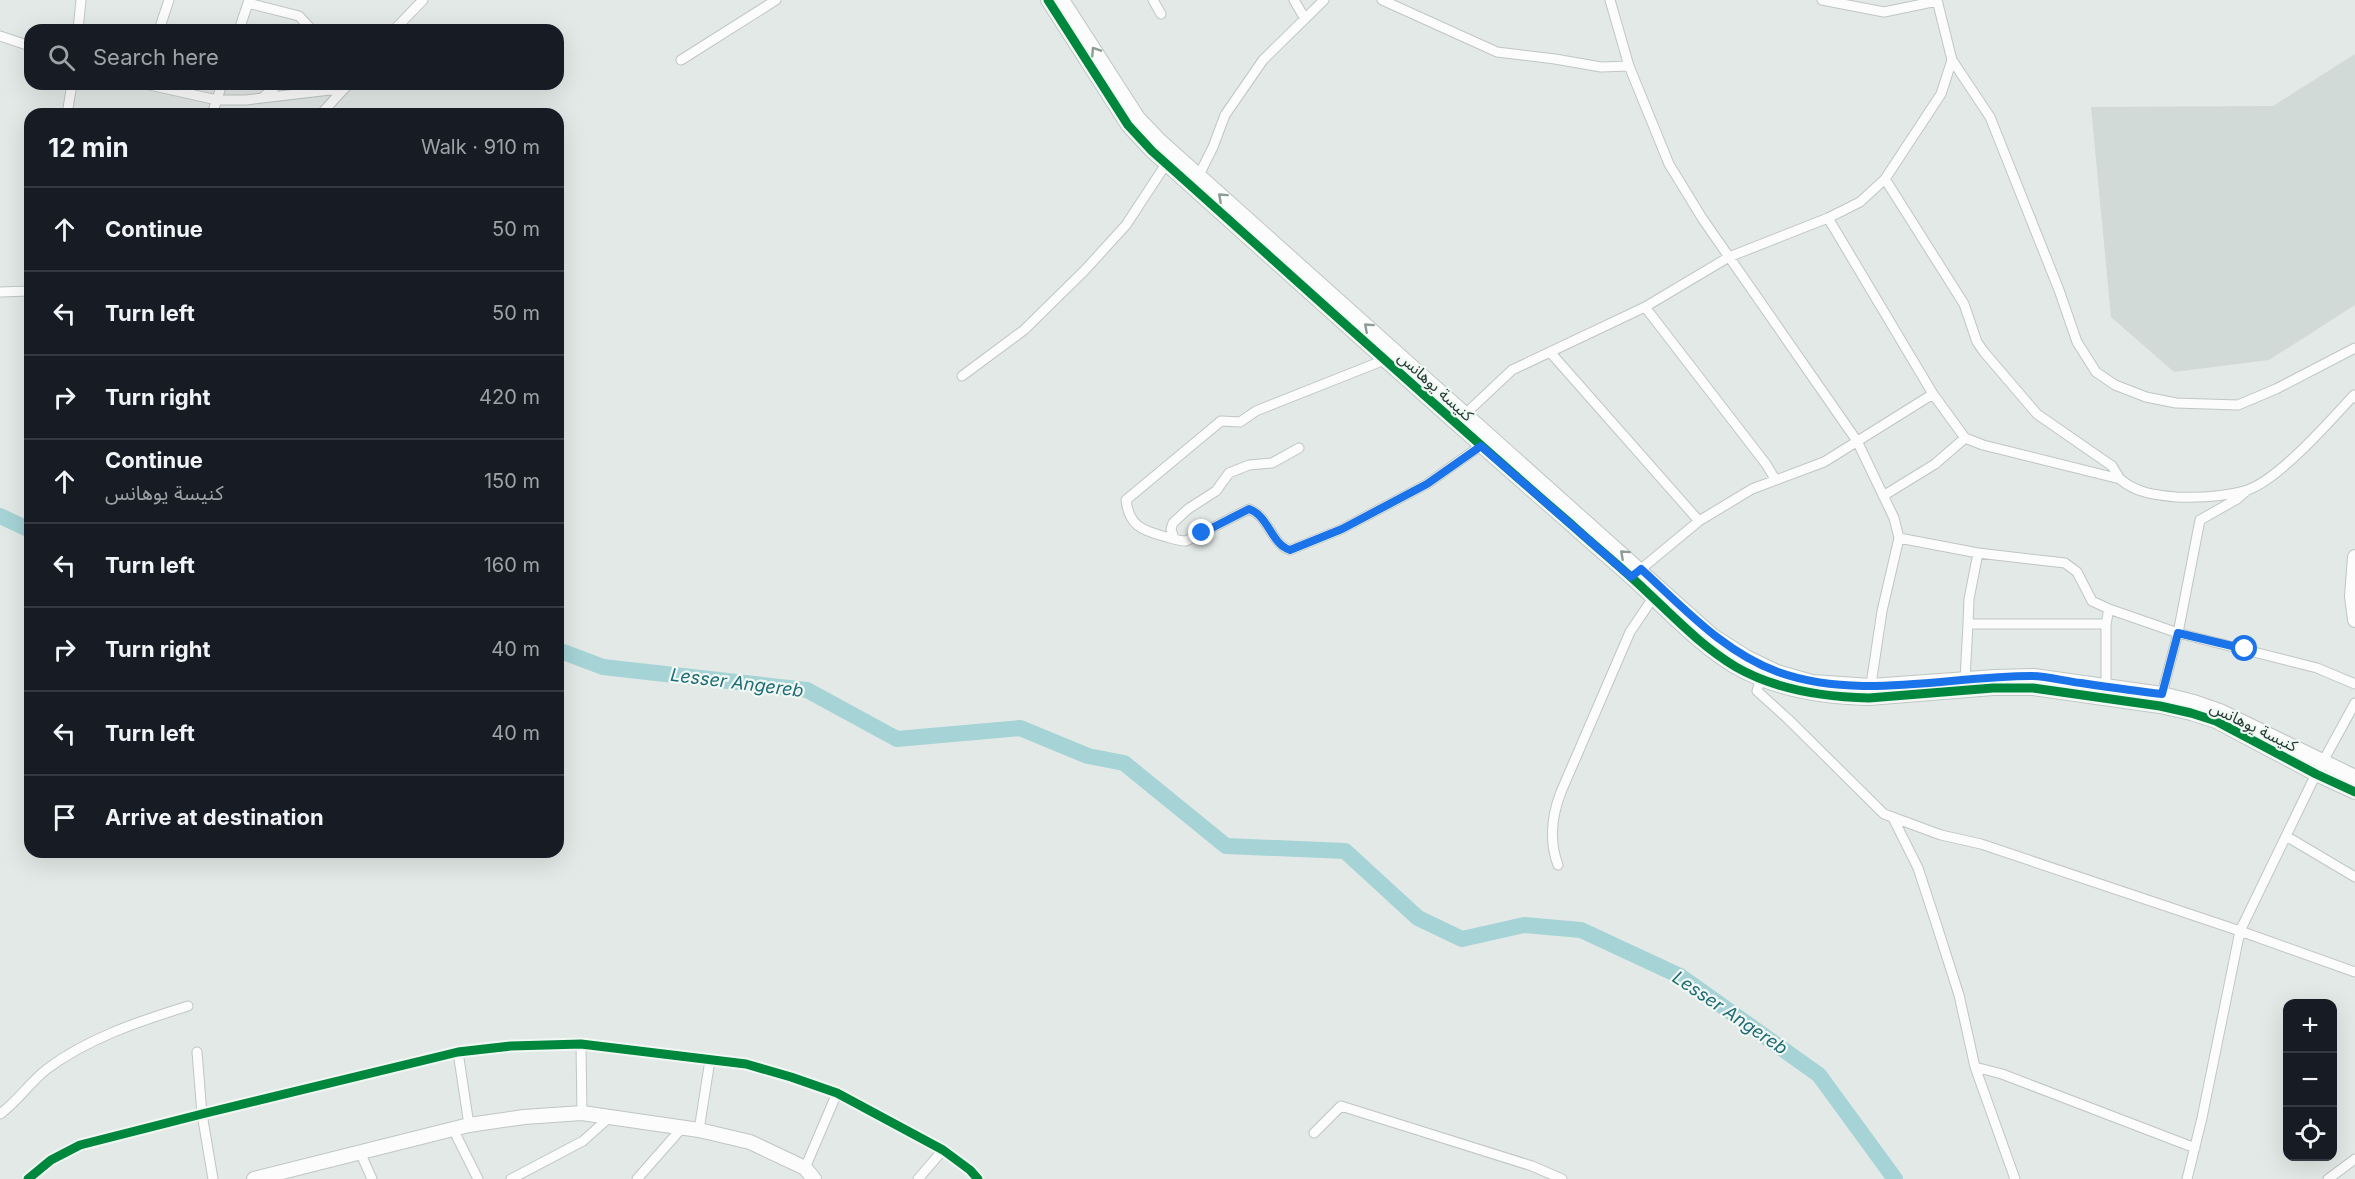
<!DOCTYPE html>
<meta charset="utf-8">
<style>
body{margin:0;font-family:Inter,"Noto Sans Arabic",sans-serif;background:#20242c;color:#f1f3f6}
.controls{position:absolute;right:18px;bottom:18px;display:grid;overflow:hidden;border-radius:12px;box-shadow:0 6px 24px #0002}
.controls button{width:54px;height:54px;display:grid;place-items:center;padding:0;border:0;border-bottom:2px solid #363941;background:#171b24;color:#f1f3f6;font:30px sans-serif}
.stop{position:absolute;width:18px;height:18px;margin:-14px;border:4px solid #1a73e8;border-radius:50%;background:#fff}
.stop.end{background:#1a73e8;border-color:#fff;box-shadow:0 2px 6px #0008}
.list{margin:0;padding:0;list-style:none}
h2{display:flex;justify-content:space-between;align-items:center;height:78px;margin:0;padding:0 24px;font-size:26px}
h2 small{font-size:20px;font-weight:400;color:#9ea1a6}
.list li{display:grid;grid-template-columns:39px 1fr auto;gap:18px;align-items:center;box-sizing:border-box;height:84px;padding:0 24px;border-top:2px solid #363941}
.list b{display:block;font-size:22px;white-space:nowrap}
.list p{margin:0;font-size:20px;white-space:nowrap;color:#9ea1a6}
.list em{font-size:20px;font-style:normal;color:#9ea1a6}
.icon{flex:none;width:33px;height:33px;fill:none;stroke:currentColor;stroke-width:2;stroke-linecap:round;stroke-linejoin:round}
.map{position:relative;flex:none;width:2355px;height:1179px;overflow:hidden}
.search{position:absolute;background:#171b24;box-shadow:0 6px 24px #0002;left:24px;top:24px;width:540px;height:66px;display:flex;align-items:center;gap:15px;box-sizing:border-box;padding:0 21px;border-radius:18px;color:#9ea1a6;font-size:22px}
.panel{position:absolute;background:#171b24;box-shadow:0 6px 24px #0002;left:24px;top:108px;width:540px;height:750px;border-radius:18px}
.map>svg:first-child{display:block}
.built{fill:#d1dad6}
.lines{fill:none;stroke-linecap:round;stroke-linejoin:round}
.river{stroke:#a5d3d6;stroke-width:16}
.street-casing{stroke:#c0c6c3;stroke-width:11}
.secondary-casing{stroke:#bfc6c3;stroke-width:16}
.street{stroke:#fbfcfb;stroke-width:9}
.secondary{stroke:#fbfcfb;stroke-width:14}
.cycleway-casing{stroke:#f1f8f4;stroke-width:13}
.cycleway{stroke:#00873e;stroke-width:9}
.oneway{stroke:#8e9c96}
.route{stroke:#1a73e8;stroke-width:8}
.labels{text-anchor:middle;stroke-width:4.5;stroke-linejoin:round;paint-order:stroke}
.street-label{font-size:16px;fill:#223b32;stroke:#f1f8f4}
.water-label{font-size:18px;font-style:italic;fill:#1e6c75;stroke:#f1f8f4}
</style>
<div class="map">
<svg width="2355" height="1179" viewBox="0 0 2355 1179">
<rect width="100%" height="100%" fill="#e3e9e6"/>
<!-- built -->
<path class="built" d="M2355,54v251l-86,55 -95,12 -63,-55 -20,-210 182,-1z"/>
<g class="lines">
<!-- river -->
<path class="river" d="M0,516l30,14
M558,650l45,17 204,23 90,49 123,-11 68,28 36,7 102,83 119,5 73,67 44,21 62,-14 57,5 99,46 139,99 76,104"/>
<!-- street casing -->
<g class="street-casing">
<path id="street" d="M1153,0l8,14
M1294,0l11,19
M1382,0l115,52 58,7 46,8 28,-1
M1610,0l19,66 40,98 33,54 155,223 37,77 5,20 -17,73 -12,80
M1822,0l62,12 53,-11
M1937,0l15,60 38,57 69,173 18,52 19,30 19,13 31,12 30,6 62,2 38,-16 79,-41
M248,3l51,13 13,14
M78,30l3,-30
M159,30l10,-30
M239,30l10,-30
M394,30l29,-30
M0,36l30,10
M681,60l95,-60
M145,84l72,16h29l84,-10 11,2 8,-8
M263,97l16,-13
M67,114l5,-30
M212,114l10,-30
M321,114l20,-22
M1197,179l16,-32 12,-32 38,-55 61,-60
M1885,179l79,125 13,38 7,10 53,62 75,52 8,13
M1828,218l105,176 32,44 18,7 137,34c16,14 35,16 56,18 23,1 46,0 68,-6 32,-8 86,-70 110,-96l1,3
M0,292l30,-1
M1645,307l121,157 9,15
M1550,352l149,169
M1387,359l-131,52 -16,11 -19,-1 -95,79c3,25 15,30 37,36 8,2 15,5 23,5l63,-32c20,7 22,35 41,41l52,-21 85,-45 59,-42
M962,376l62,-46 61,-60 41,-45 42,-64
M1461,418l51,-48 133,-63 84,-50 99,-39 32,-16 25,-23 56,-85 11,-34
M1883,496l52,-32 30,-26
M1899,538l79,15 87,10 12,9 15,29 17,8 69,24 139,35 38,16
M1174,539l-3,-10 2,-6 15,-14 28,-18 13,-18 20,-8 23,-2 27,-15
M1978,553l-9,46 -1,25h138
M1635,574l64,-53 53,-32 72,-27 109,-68
M1762,674l-5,17 31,28 96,95 57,21 40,9 259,87 76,-157 39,-71
M1965,679l3,-55
M2106,690v-66l3,-15
M2161,698l17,-65 22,-113 37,-21 8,-7
M1893,818l25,50 18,55 23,72 16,72 27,7 193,74
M2286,836l69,41
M1558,865c-9,-24 -6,-50 3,-73l69,-160 25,-37
M581,1044l1,69
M197,1052l5,62 11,65
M458,1052l11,73
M1975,1067l40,112
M0,1114c18,-13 30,-32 47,-45 41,-31 93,-48 141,-63
M453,1129l25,50
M699,1130l11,-70
M1314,1133l27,-27 191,60 30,13
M360,1152l12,27
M805,1168l32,-75
M28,1179l23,-19 29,-15 122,-31 256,-62 53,-6 70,-2 165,20 45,13 46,16 106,57 27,20 8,9
M511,1179l72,-38 28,-25
M637,1179l44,-50
M918,1179l25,-29
M2187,1179l15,-61 38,-187 115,41
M2328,1179l27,-20"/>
</g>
<!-- secondary casing -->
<g class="secondary-casing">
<path id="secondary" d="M1048,0l80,125 24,26c140,125 278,251 420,374 24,22 49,42 73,65 29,27 56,56 91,77 40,23 88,30 133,31l124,-10h40l127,18 31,7 25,8 100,53 39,18
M1062,0l76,118 22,23 553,495 33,21 31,15 35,10 59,4 124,-9 39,-1 128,18 32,8 26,9 135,66
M2355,557l-3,39 3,24
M254,1179l215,-54 55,-8 58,-4 117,17 51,12 55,26 9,11"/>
</g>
<!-- street -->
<use href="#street" class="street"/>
<!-- secondary -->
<use href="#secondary" class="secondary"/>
<!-- cycleway casing -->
<g class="cycleway-casing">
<path id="cycleway" d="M1048,0l80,125 24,26c140,125 278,251 420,374 24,22 49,42 73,65 29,27 56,56 91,77 40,23 88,30 133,31l124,-10h40l127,18 31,7 25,8 100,53 39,18
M28,1179l23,-19 29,-15 122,-31 256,-62 53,-6 70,-2 165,20 45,13 46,16 106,57 27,20 8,9"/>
</g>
<!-- cycleway -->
<use href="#cycleway" class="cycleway"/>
</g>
<!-- one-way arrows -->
<defs><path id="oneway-chevron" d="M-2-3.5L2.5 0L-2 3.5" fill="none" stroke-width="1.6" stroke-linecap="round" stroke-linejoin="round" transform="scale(1.5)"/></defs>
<g class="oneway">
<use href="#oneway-chevron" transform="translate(1095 51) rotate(-123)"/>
<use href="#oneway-chevron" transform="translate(1222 197) rotate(-138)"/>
<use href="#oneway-chevron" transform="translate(1368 327) rotate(-138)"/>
<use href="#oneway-chevron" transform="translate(1624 554) rotate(-138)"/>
</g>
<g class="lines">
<!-- route -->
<path class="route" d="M1202,533l47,-24c20,7 22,35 41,41l52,-21 85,-45 54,-38 150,131 10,-8c42,38 82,83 137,103 81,29 170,4 253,4 16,0 33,5 50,7 27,4 54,8 81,11l16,-61 67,16"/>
</g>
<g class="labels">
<!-- street labels -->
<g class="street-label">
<text transform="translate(1436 386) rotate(42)" y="6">كنيسة يوهانس</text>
<text transform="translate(2254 726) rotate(26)" y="6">كنيسة يوهانس</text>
</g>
<!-- water labels -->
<g class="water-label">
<text transform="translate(737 683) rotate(7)" y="6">Lesser Angereb</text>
<text transform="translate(1730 1013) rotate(34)" y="6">Lesser Angereb</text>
</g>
</g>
</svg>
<div class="controls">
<button>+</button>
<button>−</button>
<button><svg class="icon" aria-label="locate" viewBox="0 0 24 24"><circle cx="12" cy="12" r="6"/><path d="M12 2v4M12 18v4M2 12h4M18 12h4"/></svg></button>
</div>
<div class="stop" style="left:2245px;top:649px"></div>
<div class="stop end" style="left:1202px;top:533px"></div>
<div class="search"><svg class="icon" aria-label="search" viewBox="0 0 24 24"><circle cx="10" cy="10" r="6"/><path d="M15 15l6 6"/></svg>Search here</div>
<section class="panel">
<h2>12 min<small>Walk · 910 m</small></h2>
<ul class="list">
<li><svg class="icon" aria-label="ahead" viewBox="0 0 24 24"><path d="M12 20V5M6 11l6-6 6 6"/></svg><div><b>Continue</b></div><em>50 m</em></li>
<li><svg class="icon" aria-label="left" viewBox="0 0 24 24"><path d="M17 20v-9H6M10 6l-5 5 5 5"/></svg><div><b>Turn left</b></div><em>50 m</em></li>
<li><svg class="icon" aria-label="right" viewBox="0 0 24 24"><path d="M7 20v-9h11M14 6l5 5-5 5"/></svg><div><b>Turn right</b></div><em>420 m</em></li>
<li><svg class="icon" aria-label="ahead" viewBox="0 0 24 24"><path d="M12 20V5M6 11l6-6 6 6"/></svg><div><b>Continue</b><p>كنيسة يوهانس</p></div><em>150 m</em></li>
<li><svg class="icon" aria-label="left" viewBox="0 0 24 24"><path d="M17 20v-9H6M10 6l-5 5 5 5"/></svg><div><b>Turn left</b></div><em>160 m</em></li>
<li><svg class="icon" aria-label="right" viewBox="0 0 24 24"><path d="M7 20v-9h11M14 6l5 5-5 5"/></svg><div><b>Turn right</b></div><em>40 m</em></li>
<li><svg class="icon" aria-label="left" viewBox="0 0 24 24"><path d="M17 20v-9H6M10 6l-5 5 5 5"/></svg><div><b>Turn left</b></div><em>40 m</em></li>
<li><svg class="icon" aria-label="arrive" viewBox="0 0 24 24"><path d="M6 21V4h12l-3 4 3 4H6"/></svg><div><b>Arrive at destination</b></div></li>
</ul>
</section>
</div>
